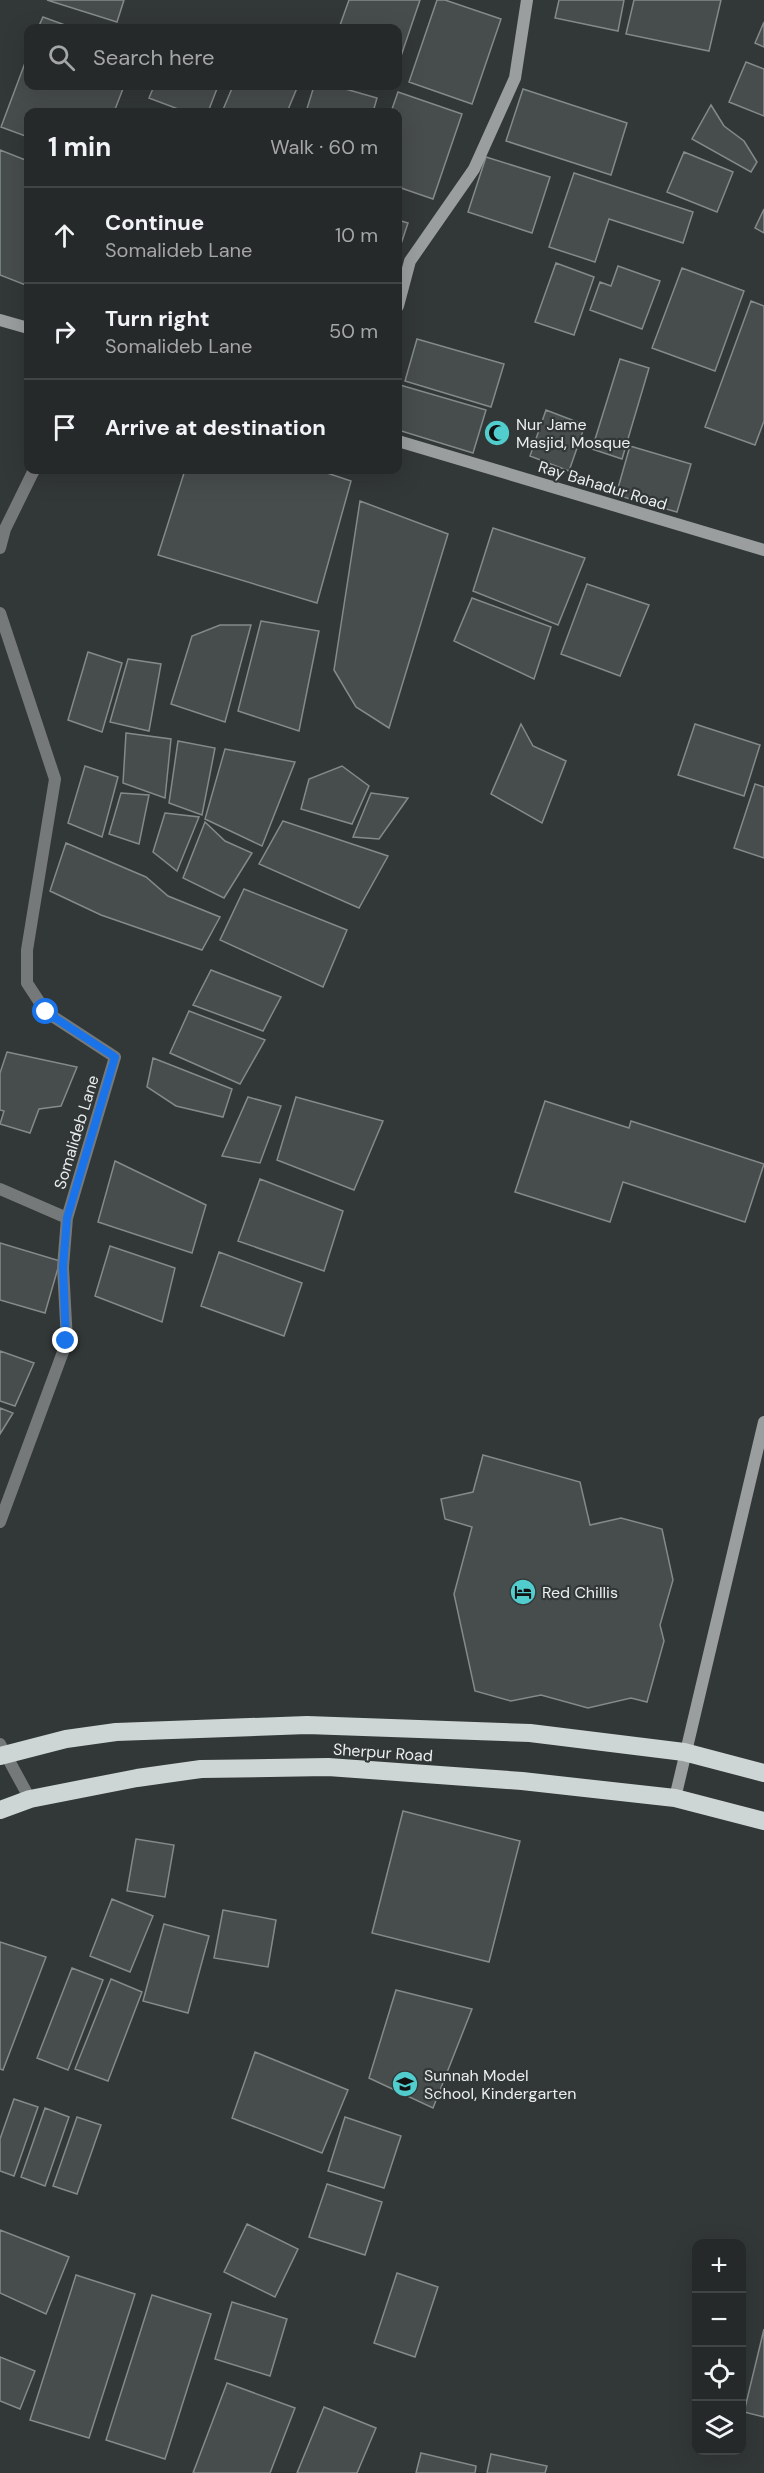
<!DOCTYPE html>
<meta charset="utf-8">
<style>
body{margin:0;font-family:"DM Sans",sans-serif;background:#323535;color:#f1f3f6}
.controls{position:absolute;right:18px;bottom:18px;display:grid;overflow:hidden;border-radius:12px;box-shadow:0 6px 24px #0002}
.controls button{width:54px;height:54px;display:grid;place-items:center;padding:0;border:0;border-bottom:2px solid #424546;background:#262929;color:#f1f3f6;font:30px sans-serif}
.stop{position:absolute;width:18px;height:18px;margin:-14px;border:4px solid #1a73e8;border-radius:50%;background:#fff}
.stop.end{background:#1a73e8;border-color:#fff;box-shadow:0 2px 6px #0008}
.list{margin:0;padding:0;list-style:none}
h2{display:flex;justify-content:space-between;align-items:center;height:78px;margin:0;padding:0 24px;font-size:26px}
h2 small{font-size:20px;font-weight:400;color:#a4a6a8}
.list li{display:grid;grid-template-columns:39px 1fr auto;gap:18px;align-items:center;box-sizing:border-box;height:96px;padding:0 24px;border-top:2px solid #424546}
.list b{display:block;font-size:22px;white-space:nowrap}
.list p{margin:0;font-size:20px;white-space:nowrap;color:#a4a6a8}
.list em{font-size:20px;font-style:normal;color:#a4a6a8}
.icon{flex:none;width:33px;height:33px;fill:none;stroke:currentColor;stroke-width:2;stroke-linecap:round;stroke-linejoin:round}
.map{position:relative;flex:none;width:764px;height:2473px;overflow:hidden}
.search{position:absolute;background:#262929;box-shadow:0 6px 24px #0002;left:24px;top:24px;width:378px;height:66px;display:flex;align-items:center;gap:15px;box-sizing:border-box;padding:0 21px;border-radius:12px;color:#a4a6a8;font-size:22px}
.panel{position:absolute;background:#262929;box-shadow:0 6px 24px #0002;left:24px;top:108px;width:378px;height:366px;border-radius:12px}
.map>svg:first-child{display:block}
.building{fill:#474c4c;stroke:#848a8a;stroke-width:1.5}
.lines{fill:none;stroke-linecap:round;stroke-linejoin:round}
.street{stroke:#767979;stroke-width:12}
.secondary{stroke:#9a9e9e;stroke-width:12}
.highway{stroke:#ced5d5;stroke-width:18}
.route{stroke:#1a73e8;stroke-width:8}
.labels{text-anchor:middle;stroke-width:4.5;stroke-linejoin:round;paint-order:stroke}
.poi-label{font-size:16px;fill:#ebeeee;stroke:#323737;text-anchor:start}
.street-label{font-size:16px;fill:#ebeeee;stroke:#323737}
</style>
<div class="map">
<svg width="764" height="2473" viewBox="0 0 764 2473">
<rect width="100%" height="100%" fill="#323737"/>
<!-- building -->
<path class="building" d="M47,0h77l-7,22z
M349,0h71l-22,65v-37h-59z
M437,0h8l56,19 -29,85 -63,-22z
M559,0h65l-6,31 -63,-13z
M634,0h87l-12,51 -83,-17z
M43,17l30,11h-35z
M764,22v25l-9,-4z
M28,55v31h96l-10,26h-86v25l-27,-10z
M746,62l18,7v47l-35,-14z
M154,86h64l-10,26h-22l-37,-14z
M233,86h58l6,2 -10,24h-65z
M314,86h21l42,12 -4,14h-67z
M523,89l104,34 -16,52 -105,-34z
M398,92l64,22 -29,85 -35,-12v-75h-7z
M711,105l13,21 20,15 13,21 -6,10 -59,-33z
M0,150l28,11v125l-28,-11z
M684,152l49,20 -16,40 -50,-20z
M486,157l64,20 -18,56 -64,-21z
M574,173l119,39 -10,31 -74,-24 -14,43 -46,-15z
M764,209v24l-9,-5z
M398,220l10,3 -10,30z
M556,263l38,14 -20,58 -39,-13z
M618,266l42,15 -18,48 -52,-19 10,-28 11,4z
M682,268l62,23 -29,80 -63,-23z
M751,301l13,5v115l-9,24 -50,-18z
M417,339l87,25 -13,43 -86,-26z
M620,359l29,9 -27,91 -30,-10z
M400,385l86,25 -13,43 -75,-23v-36z
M546,410l39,15 -16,46 -39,-15z
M630,446l61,18 -14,48 -61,-17z
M185,470h133l33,11 -34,122 -159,-48z
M360,501l88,33 -59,194 -33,-21 -22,-37z
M493,528l92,30 -27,67 -85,-34z
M587,584l62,21 -29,71 -59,-22z
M472,598l79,29 -17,52 -80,-38z
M261,621l58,10 -20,100 -61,-20z
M220,625h31l-26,97 -54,-18 21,-68z
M88,652l34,11 -20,69 -34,-12z
M128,659l33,5 -12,67 -39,-9z
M521,724l12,22 33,15 -24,62 -51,-29z
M695,724l65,21 -16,51 -66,-21z
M126,733l45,6 -6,59 -42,-15z
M178,741l37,7 -13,67 -33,-12z
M225,749l70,13 -33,84 -57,-27z
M85,766l33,11 -16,60 -34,-14z
M342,766l27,20 -17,38 -51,-15 8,-30z
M755,784l9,3v71l-30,-10z
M121,793l28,2 -10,49 -30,-10z
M371,793l37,5 -29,41 -26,-2z
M165,813l34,4 -22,54 -24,-19z
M283,821l105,35 -29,52 -100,-44z
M205,822l20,19 27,12 -28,45 -41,-20z
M66,843l80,34 22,19 52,21 -18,33 -101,-35 -51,-24z
M244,889l103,41 -24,57 -103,-47z
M211,970l70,27 -18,34 -70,-26z
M189,1011l76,29 -25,44 -70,-31z
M7,1052l70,15 -16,39 -22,3 -9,24 -30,-9 4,-13 -4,-1v-37z
M153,1058l79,31 -9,28 -47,-11 -29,-19z
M248,1097l33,9 -21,57 -38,-7z
M296,1097l87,24 -29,69 -77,-30z
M545,1101l84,27 2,-7 133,43 -19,58 -122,-40 -13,40 -95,-30z
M115,1161l91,44 -14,48 -94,-31z
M260,1179l83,32 -19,60 -86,-30z
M0,1243l60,18 -15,52 -45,-13z
M110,1246l65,22 -13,54 -67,-26z
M219,1252l83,31 -18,53 -83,-30z
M0,1351l34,12 -19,43 -15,-5z
M0,1408l13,5 -13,21z
M483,1455l97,27 10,43 31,-7 41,11 11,51 -13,45 4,16 -17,61 -16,-4 -43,10 -47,-13 -30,6 -36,-10 -21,-97 18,-67 -27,-8 -4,-20 32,-7z
M403,1811l117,30 -31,121 -117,-29z
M136,1839l38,6 -9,52 -38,-6z
M112,1899l41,17 -23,56 -40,-16z
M223,1910l53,10 -8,47 -54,-9z
M164,1924l45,12 -21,77 -45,-12z
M0,1942l46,15 -43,113 -3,-1z
M72,1968l31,12 -35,90 -31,-12z
M111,1979l31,13 -34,89 -33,-12z
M396,1990l76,19 -39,99 -64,-30z
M255,2052l93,38 -26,63 -90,-35z
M14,2099l24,8 -24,69 -14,-5v-32z
M45,2108l24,9 -24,69 -24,-9z
M77,2117l24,8 -24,69 -24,-8z
M345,2117l56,19 -17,52 -56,-17z
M327,2184l55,18 -17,53 -56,-18z
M247,2224l51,25 -23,48 -51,-25z
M0,2230l69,27 -23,57 -46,-21z
M397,2273l41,14 -23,70 -41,-14z
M76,2275l59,19 -46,144 -59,-18z
M152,2295l59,19 -46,145 -59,-19z
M232,2302l55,17 -17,57 -55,-17z
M764,2329v88l-20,-5z
M0,2357l35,14 -15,38 -20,-8z
M227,2383l68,25 -25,65h-77z
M324,2407l52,21 -19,45h-60z
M421,2453l55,13 -1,7h-59z
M491,2454l56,12 -2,7h-58z"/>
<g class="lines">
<!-- street -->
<path class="street" d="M0,548l5,-19 29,-59
M0,613l55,166 -28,171v33l19,29 69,45 -48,161 -4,49 4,74 -67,181
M0,1189l67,29
M0,1744l30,55"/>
<!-- secondary -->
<path class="secondary" d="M398,306l12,-45 64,-92 41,-91 12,-78
M0,320l28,8
M398,441l366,109
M675,1798l89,-376"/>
<!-- highway -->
<path class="highway" d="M0,1756l66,-17 50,-7 191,-7 223,8 154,19 80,21
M0,1810l30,-11 107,-21 64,-9 127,-2 194,14 153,17 89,23"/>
</g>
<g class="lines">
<!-- route -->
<path class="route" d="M46,1012l69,45 -48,161 -4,49 3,74"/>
</g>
<!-- icons -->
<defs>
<g id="mosque-disc" transform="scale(1.35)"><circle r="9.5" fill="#52cdce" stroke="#323737"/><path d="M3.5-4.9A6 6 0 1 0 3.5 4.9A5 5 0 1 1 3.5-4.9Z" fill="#111"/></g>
<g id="hotel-disc" transform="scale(1.35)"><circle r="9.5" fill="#52cdce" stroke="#323737"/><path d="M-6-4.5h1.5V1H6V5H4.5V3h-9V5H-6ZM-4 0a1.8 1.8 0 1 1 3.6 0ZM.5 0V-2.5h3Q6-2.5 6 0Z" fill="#111"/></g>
<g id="school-disc" transform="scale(1.35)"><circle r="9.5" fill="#52cdce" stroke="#323737"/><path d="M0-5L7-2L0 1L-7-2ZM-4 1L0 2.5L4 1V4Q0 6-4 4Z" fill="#111"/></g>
</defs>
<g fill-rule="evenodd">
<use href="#mosque-disc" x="497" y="433"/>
<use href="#hotel-disc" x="523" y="1592"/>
<use href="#school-disc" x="405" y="2084"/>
</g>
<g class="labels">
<!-- poi labels -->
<g class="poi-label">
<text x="516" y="430">Nur Jame<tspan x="516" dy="18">Masjid, Mosque</tspan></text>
<text x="542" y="1598">Red Chillis</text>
<text x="424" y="2081">Sunnah Model<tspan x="424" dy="18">School, Kindergarten</tspan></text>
</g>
<!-- street labels -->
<g class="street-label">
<text transform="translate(603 485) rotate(17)" y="6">Ray Bahadur Road</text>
<text transform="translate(76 1132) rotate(-73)" y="6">Somalideb Lane</text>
<text transform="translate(383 1752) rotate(4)" y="6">Sherpur Road</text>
</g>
</g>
</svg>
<div class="controls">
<button>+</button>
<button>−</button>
<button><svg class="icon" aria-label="locate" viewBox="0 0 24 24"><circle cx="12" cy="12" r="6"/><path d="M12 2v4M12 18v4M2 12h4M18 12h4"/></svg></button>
<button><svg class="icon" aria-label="layers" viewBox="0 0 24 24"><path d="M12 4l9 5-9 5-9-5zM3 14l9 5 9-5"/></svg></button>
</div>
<div class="stop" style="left:46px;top:1012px"></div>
<div class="stop end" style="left:66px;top:1341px"></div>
<div class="search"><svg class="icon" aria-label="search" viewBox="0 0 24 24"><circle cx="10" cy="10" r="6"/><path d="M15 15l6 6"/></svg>Search here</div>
<section class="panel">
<h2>1 min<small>Walk · 60 m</small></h2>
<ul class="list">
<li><svg class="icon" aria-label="ahead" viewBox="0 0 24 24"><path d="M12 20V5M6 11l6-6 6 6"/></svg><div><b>Continue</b><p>Somalideb Lane</p></div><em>10 m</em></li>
<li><svg class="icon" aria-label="right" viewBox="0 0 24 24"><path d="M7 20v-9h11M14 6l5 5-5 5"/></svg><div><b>Turn right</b><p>Somalideb Lane</p></div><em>50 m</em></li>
<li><svg class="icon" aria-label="arrive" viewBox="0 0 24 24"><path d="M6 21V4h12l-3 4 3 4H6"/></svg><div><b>Arrive at destination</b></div></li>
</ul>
</section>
</div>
